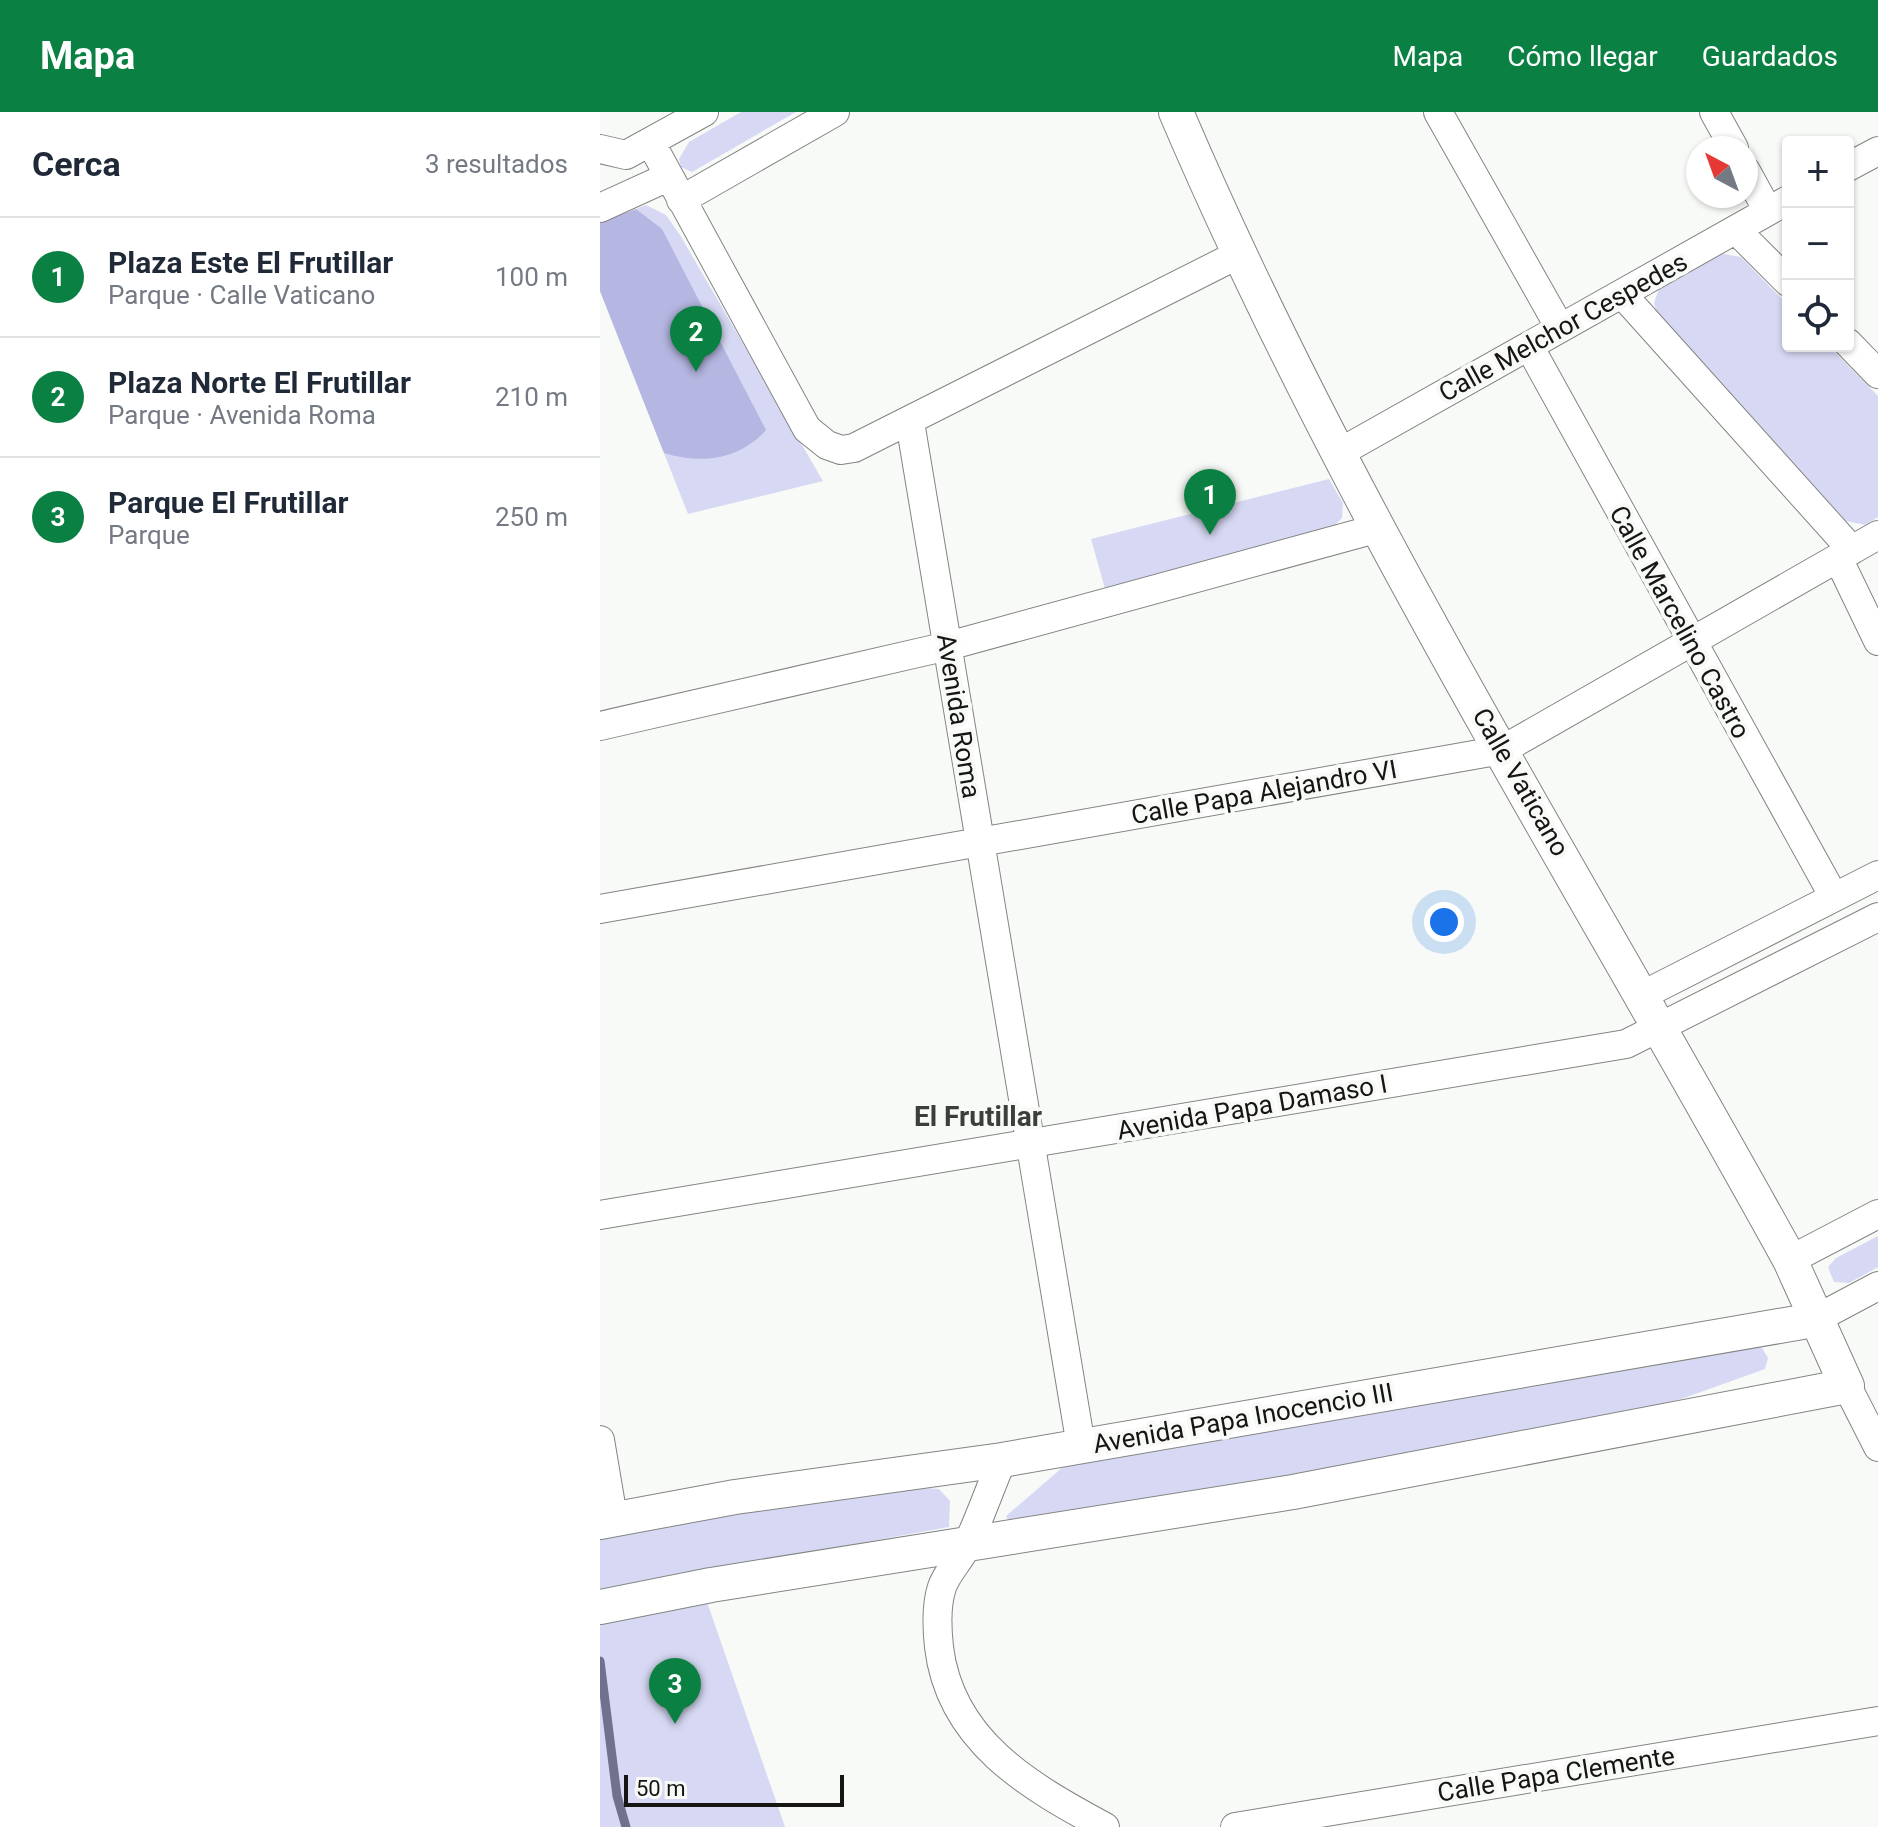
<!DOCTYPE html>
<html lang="es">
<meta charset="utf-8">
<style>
body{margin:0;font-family:Roboto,sans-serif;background:#f6f6f7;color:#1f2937}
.controls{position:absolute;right:24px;top:24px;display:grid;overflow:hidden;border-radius:8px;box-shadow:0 2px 6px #0004}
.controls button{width:72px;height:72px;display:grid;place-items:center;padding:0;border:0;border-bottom:2px solid #e0e1e3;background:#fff;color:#1f2937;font:40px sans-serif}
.compass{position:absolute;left:1086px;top:24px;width:72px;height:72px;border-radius:50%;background:#fff;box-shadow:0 2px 6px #0004;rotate:319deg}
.scale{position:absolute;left:24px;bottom:20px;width:220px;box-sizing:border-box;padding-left:8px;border:4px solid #151514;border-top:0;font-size:22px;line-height:28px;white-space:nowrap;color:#151514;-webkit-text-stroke:6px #f8faf7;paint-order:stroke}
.you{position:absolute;left:844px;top:810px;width:28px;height:28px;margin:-20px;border:6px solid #fff;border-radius:50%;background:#1a73e8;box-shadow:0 0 0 12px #1a73e833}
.badge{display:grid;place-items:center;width:52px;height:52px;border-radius:50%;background:#0b8043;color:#fff;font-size:26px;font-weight:700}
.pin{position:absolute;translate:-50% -66px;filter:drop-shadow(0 2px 4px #0008)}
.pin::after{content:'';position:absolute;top:42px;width:28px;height:24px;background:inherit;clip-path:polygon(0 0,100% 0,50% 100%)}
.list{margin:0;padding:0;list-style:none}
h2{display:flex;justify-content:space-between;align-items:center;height:104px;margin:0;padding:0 32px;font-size:34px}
h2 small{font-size:26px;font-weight:400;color:#747a83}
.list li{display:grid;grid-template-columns:52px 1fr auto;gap:24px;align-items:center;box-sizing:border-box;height:120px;padding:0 32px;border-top:2px solid #e0e1e3}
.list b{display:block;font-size:30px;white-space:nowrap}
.list p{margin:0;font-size:26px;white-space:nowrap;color:#747a83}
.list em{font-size:26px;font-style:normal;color:#747a83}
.icon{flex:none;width:44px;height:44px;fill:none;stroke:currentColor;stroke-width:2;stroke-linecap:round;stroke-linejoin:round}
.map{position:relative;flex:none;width:1278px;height:1715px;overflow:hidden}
header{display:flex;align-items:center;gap:48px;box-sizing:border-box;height:112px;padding:0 40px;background:#0b8043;color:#fff}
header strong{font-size:38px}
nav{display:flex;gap:44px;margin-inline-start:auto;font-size:28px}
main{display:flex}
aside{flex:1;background:#fff}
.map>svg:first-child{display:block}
.green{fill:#d7d9f4}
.forest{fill:#b5b6e1}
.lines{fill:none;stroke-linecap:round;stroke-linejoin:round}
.stream{stroke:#70718d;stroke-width:9}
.minor-casing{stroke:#838582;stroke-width:30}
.tertiary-casing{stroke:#838582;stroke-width:36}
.minor{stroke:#fff;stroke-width:28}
.tertiary{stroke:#fff;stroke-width:34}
.labels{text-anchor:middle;stroke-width:8;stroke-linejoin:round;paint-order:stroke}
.street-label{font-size:26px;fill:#151514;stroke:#f8faf7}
.neighbourhood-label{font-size:28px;font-weight:bold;fill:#3c3e3b;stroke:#f8faf7}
</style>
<header>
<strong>Mapa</strong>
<nav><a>Mapa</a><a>Cómo llegar</a><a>Guardados</a></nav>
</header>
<main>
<aside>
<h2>Cerca<small>3 resultados</small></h2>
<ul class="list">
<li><span class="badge">1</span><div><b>Plaza Este El Frutillar</b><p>Parque · Calle Vaticano</p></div><em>100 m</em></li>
<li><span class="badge">2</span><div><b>Plaza Norte El Frutillar</b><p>Parque · Avenida Roma</p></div><em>210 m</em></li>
<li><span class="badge">3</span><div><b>Parque El Frutillar</b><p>Parque</p></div><em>250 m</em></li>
</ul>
</aside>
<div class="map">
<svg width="1278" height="1715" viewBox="0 0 1278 1715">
<rect width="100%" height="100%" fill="#f8faf7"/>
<!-- green -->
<path class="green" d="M141,0h55l-104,60 -11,-5 -2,-8 10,-17z
M46,93l20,10 14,20 143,246 -135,33 -88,-223v-68z
M1119,141l22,4 47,48v41h41l49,50v121l-13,8 -19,-4 -189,-207 -3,-11 6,-17z
M729,367l14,24 -1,15 -14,14 -223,57 -14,-50z
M1278,1124v31l-29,16 -15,-1 -6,-15 8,-9z
M1143,1233l19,3 6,10 -3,11 -81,29 -87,24 -585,105 -6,-11 57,-49z
M325,1376l14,1 11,12 -1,26 -349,63v-52l143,-25z
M106,1487l79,228h-185v-207z"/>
<!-- forest -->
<path class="forest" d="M36,97l26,20 104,201c-26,29 -64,35 -102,23l-64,-162v-68z"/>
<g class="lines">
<!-- stream -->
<path class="stream" d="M0,1549l17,135 9,31"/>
<!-- minor casing -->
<g class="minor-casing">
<path id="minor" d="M838,0l122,216
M1114,0l20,36
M51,31l156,286 20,16 14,5 13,-2 383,-193
M0,37l26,6 78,-43
M1248,55l30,-16
M1146,59l22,40
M81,88l154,-88
M0,96l68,-31
M1136,118l52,52
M1022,182l230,256
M1248,231l30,31
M929,234l305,551
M310,310l171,1024
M737,342l451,-254
M1238,446l40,83
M0,614l348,-80 431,-118
M0,797l902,-159 376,-215
M1043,883l235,-120
M0,1103l1026,-171 252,-127
M1190,1148l88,-46
M1214,1208l64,-34
M1247,1274l31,61
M0,1328l13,77
M402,1348c-12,28 -22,58 -35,85 -6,14 -20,27 -25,42 -6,18 -5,42 -3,60 11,94 90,139 166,180
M635,1715l643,-106"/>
</g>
<!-- tertiary casing -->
<g class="tertiary-casing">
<path id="tertiary" d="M0,1410l135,-25 267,-37 812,-140
M0,1495l111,-22 582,-93 554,-106 -57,-126c-209,-380 -444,-749 -614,-1148"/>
</g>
<!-- minor -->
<use href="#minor" class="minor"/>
<!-- tertiary -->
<use href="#tertiary" class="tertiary"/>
</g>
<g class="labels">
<!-- street labels -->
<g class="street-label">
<text transform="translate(963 215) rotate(-29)" y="9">Calle Melchor Cespedes</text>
<text transform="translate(1080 510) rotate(61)" y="9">Calle Marcelino Castro</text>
<text transform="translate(359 604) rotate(81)" y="9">Avenida Roma</text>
<text transform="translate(921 670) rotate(60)" y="9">Calle Vaticano</text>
<text transform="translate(664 680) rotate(-10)" y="9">Calle Papa Alejandro VI</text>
<text transform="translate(652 995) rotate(-10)" y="9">Avenida Papa Damaso I</text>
<text transform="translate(643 1306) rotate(-10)" y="9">Avenida Papa Inocencio III</text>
<text transform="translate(956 1662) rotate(-9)" y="9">Calle Papa Clemente</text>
</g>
<!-- neighbourhood labels -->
<g class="neighbourhood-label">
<text x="378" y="1014">El Frutillar</text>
</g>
</g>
</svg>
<div class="controls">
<button>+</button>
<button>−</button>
<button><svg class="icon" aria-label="locate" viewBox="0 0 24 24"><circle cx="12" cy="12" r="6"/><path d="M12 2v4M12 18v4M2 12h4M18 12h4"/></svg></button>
</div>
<svg class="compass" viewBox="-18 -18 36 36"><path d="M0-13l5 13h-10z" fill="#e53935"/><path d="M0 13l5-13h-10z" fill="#747a83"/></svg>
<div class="scale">50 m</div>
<div class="you"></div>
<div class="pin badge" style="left:610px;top:423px">1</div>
<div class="pin badge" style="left:96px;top:260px">2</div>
<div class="pin badge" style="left:75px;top:1612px">3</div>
</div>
</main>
